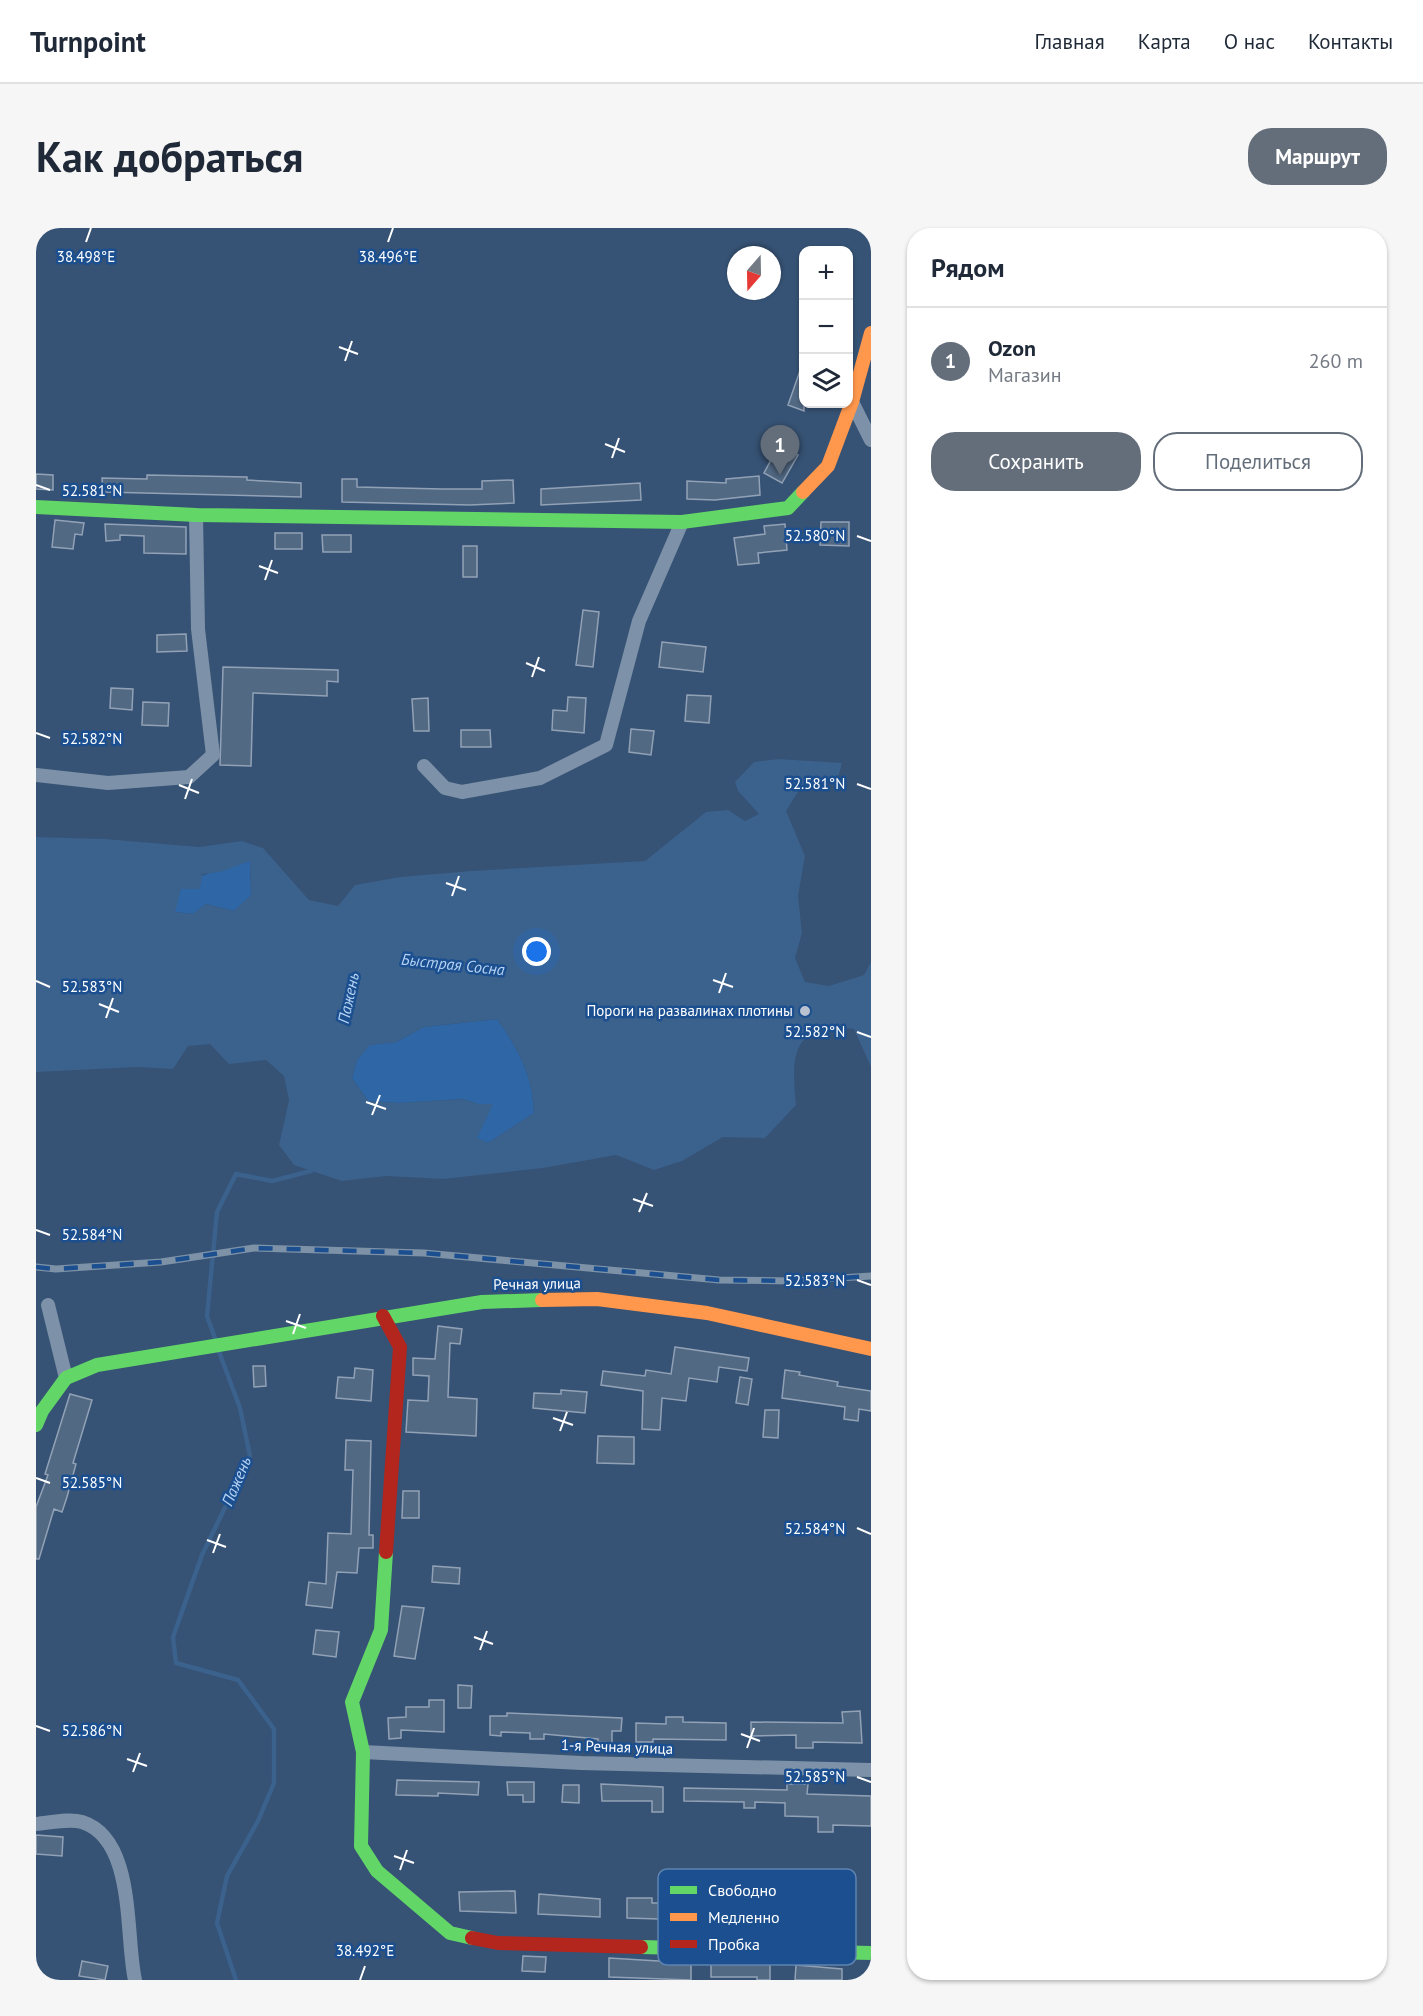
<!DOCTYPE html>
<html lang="ru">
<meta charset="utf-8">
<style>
body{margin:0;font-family:"PT Sans",sans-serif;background:#f6f6f7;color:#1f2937}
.controls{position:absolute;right:18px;top:18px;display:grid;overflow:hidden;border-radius:12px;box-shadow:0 2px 4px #0004}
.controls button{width:54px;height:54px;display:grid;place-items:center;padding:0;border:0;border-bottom:2px solid #e0e1e3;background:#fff;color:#1f2937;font:30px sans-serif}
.compass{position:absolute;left:691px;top:18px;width:54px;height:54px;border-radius:50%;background:#fff;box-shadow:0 2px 4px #0004;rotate:200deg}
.you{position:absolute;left:501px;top:724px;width:21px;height:21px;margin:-15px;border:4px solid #fff;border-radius:50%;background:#1a73e8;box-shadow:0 0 0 9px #1a73e833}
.badge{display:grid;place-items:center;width:39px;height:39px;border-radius:50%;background:#646e7b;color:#fff;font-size:20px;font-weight:700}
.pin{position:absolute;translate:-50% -50px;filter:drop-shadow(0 2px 3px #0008)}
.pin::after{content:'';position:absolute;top:32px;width:21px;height:18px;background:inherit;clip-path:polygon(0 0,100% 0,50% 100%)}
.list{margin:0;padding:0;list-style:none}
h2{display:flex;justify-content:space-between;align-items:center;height:78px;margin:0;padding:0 24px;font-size:26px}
h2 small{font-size:20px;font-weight:400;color:#747a83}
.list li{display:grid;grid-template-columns:39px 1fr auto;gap:18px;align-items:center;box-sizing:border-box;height:108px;padding:0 24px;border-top:2px solid #e0e1e3}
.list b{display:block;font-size:22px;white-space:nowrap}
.list p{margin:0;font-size:20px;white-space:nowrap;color:#747a83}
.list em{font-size:20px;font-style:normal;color:#747a83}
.actions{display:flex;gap:12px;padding:18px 24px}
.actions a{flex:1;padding:14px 0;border:2px solid #646e7b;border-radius:24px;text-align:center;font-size:21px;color:#646e7b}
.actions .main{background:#646e7b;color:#fff}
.icon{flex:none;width:33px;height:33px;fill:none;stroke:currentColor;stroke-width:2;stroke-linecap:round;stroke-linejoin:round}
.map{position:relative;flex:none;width:835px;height:1752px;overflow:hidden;border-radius:24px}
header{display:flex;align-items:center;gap:36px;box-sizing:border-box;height:84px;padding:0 30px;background:#fff;border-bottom:2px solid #e0e1e3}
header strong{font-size:28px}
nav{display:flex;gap:33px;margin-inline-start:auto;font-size:21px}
.intro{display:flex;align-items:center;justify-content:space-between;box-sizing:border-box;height:144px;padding:0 36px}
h1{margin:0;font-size:42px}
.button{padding:15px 27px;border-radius:24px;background:#646e7b;color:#fff;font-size:21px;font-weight:700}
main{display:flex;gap:36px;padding:0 36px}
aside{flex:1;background:#fff;border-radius:24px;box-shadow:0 2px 4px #0004}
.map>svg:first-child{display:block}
.green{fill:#2f66a5}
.water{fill:#3b618d;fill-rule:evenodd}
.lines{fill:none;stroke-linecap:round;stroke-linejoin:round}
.stream{stroke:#3b618d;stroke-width:4.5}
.building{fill:#526984;stroke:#92a2b6;stroke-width:1.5}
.street{stroke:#7d92a8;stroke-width:14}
.fast{stroke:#63d668;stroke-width:14}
.slow{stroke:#ff974d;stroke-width:14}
.jam{stroke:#b3261e;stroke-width:14}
.rail-casing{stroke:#7e92a7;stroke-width:7}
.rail{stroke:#1b4f8f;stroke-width:4.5;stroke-dasharray:14;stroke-linecap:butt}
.ticks{fill:none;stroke:#fff;stroke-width:2}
.poi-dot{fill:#b9c2ce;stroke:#1b4f8f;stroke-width:2}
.labels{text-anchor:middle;stroke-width:5;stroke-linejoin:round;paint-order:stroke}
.poi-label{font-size:15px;fill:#fff;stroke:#1b4f8f;text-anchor:end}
.street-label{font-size:15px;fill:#fff;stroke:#1b4f8f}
.water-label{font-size:16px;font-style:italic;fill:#b5d3f5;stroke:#1b4f8f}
.key{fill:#1b4f8f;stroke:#5f84b1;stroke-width:1.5}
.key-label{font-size:16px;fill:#fff}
.ticks-label{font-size:15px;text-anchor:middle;fill:#fff;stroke:#1b4f8f;stroke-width:5;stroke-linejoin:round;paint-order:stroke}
</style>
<header>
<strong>Turnpoint</strong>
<nav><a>Главная</a><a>Карта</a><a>О нас</a><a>Контакты</a></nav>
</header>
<div class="intro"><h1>Как добраться</h1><a class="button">Маршрут</a></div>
<main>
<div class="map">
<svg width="835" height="1752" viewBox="0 0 835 1752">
<rect width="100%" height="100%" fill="#365274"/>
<!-- green -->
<path class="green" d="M214,632l1,36 -17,15 -28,-7 -13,10 -18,-2c1,-6 2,-17 6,-23 9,-14 52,-22 69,-29z
M461,791c21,29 36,57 37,94l-46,30 -12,-5 16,-34h-14l-15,-5 -64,4 -31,-2 -16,-23 5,-18 12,-15 27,-3 28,-15z"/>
<!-- water -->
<path class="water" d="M742,531l64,4 -5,19 -36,5 -15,24 19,45 -7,40 4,37 -7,25 10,24 24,4 35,-11 7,-13v105l-17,-38c-62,-7 -63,26 -58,76l-31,33 -42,-1 -41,24 -28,9 -38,-15 -73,13 -100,11 -57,-3 -44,5 -48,-16 -15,-20 10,-45 -5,-24 -18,-16 -37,4 -19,-20 -22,2 -15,23 -35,-2 -102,5v-235l69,2 94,8 43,-6 21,7 46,52 29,6 17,-21 45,-8 71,-6 174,-10 61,-49 22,-2 17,11 14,-7 -21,-23 -3,-9 19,-20zM214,633l1,34 -17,16 -28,-7 -13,10 -18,-2 6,-23h19l2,-15 18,-2zM461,791c21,29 36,57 37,94l-46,30 -11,-5 16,-34h-15l-15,-5 -64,4 -31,-2 -16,-23 5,-18 13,-15 26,-3 28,-15z"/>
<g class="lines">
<!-- stream -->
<path class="stream" d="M180,1113l-9,-25 10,-104 19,-38 36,7 39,-10 1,-5
M182,1121l22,59 10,48 -48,99 -29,82 3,26 62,17 36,49v54l-16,38 -31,55 -10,47 19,57"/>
</g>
<!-- building -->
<path class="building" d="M766,137h2v46l-16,-6z
M743,217l19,10 -16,28 -18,-10z
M0,246l17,1v15l-17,-1z
M111,247l100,2v3l54,3v14l-198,-5 -1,-14 45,1z
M723,248l1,19 -45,5 -28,-1v-18l39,2v-4z
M306,251h15v8l85,2h40v-8l31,-1 1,23 -44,2 -128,-3z
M604,255l1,17 -100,5v-16z
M19,292l29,3 -2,12 -7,-1 -2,15 -21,-2z
M785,294h28v24l-29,-1z
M69,296l81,3v27l-42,-1v-17l-24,-1v5l-14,1z
M749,296l2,26 -29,3 1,10 -21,2 -4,-27 31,-4 -1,-8z
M239,305h27v16h-27z
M286,307h29v17h-28z
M427,318h14v31h-14z
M547,382l16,2 -6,55 -17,-2z
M150,406l1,17 -30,1v-17z
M626,414l44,5 -3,25 -44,-5z
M187,439l115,3v12l-11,-1v15l-74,-3 -2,73 -31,-1z
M75,460l22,1 -1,21 -22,-2z
M651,467l24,1 -2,27 -24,-2z
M532,469l18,1 -2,35 -32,-3 1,-20 14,1z
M392,470l1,33h-15l-2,-32z
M107,474l26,1 -1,23 -26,-1z
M595,501l23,2 -3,24 -22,-3z
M425,502h29l1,17h-30z
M402,1098l24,3 -2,15 -10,-1 -2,54 29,2 -1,37 -70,-4 2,-32 20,1 1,-25 -16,-1v-17l22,1z
M639,1119l74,11 -2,13 -28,-4 -2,15 -28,-4 -3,23 -24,-3 -2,32 -18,-1 1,-38 -42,-6 2,-14 42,5 1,-6 25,4z
M217,1138h12l1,20 -12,1z
M319,1140l18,2 -2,31 -35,-3 2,-21 16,1z
M749,1142l15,2 -1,3 39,7 -1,4 34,5v20l-12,-2 -1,12 -14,-2 1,-12 -63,-9z
M704,1149l12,2 -4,26 -12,-2z
M525,1162l26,2 -2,21 -52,-5 1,-15 27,1z
M34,1166l22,6 -19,63 3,1 -9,33 -5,15 -8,-3 -15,50h-3v-52l12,-32 -3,-1z
M729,1182h14l-1,28 -15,-1z
M562,1208l36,1v27l-37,-1z
M310,1212l25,1 -2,94h4v13h-14l-2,25 -20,-1 -5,36 -26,-3 3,-23 17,2 2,-51 23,1 2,-64h-8z
M367,1263h16v27h-17z
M397,1338l27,2 -1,16 -27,-2z
M366,1378l22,2 -9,51 -21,-3z
M280,1402l23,2 -3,25 -23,-3z
M422,1457l14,1 -1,22h-13z
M393,1472h15v32l-43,-2v8l-12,1 -1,-21 18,-1v-10h23z
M824,1483l2,32 -49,-1v6h-17v-13l-45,1v-14l92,1 -1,-11z
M471,1485l115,5 -1,13h-9v12l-14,-1v-3l-54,-5v5h-14v-6l-29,-1v4l-11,-1v-19h17z
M630,1489h17v5l43,1v17l-73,-1v3h-17v-19l30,1z
M361,1552l82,2 -1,13 -40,-2v3l-42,-1z
M471,1554h27v20h-11v-7h-15z
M565,1556l62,3v25h-11v-11h-50z
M751,1556h21l-1,10 64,2v30l-38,-1v7h-15v-15l-33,-1v-13l-30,-1v6h-11v-6l-60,-1v-13l103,2z
M527,1557h16v18l-17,-1z
M0,1607l27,2 -1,19 -26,-2z
M479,1663l1,22 -56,-2 -1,-19z
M503,1666l61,5v18l-62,-3z
M591,1670h25v5h37l1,17 -63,-2z
M487,1728l23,1 -1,15 -23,-1z
M573,1730l82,5v17l-82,-3z
M46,1733l26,5 -3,14 -26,-4z
M714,1735h20v17h-13v-3h-46v-13z
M760,1737l46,4v11h-47z"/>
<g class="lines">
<!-- street -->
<path class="street" d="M816,174l19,38
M388,538l21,22 17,4 78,-14 66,-33 33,-124 43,-99
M0,547l72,8 81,-6 24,-22 -15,-126 -2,-114
M12,1077l18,73
M327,1524l218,11 290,7
M0,1596c13,-1 33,-6 46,-2 54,17 43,114 53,158"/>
<!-- fast -->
<path class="fast" d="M0,279l160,8 486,7 106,-14 15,-16
M0,1197l6,-14 24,-33 31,-13 385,-63 60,-2
M350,1324l-5,78 -29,72 11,50 -2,94 16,25 73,62 22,5
M605,1719l230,6"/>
<!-- slow -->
<path class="slow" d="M767,264l25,-26 24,-64 19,-69
M506,1072l55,-1 110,14 164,36"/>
<!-- jam -->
<path class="jam" d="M347,1088l17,31 -14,205
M436,1710l26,5 143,4"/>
<!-- rail casing -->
<g class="rail-casing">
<path id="rail" d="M0,1039l20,2 105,-7 93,-14 170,5 295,27 73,1 79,-5"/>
</g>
<!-- rail -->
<use href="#rail" class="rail"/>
</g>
<!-- ticks -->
<path class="ticks" d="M50,14l5,-14M352,14l5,-14M303,119l19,7M309,133l7,-20M569,216l20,8M576,230l7,-20M0,257l14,5M821,308l14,5M223,338l19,7M229,352l7,-20M490,435l19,8M496,449l7,-20M0,505l14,5M821,556l14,5M143,557l20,8M149,571l7,-20M410,655l20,7M416,668l7,-20M677,752l20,7M0,753l14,6M683,765l7,-20M63,776l20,8M70,790l7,-20M821,804l14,5M330,874l20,7M336,887l8,-20M597,971l20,7M603,984l8,-19M0,1002l14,5M821,1052l14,5M250,1093l20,7M257,1106l7,-20M517,1190l20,7M524,1203l7,-19M0,1250l14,5M821,1300l14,6M171,1312l19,7M177,1325l7,-19M438,1409l19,7M444,1422l7,-19M0,1498l14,5M705,1506l19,7M711,1520l7,-20M91,1531l20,7M97,1544l7,-19M821,1549l14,5M358,1628l20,7M364,1642l7,-20M324,1752l5,-14"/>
<!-- markers -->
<circle class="poi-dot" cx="769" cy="783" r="6"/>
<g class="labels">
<!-- poi labels -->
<g class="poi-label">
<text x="757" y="788">Пороги на развалинах плотины</text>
</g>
<!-- street labels -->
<g class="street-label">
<text transform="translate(501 1056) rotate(-1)" y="5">Речная улица</text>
<text transform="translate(581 1519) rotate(2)" y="5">1-я Речная улица</text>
</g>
<!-- water labels -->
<g class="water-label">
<text transform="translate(417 736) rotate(6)" y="6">Быстрая Сосна</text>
<text transform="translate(312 770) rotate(-78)" y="6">Пажень</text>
<text transform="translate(200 1253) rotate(-67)" y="6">Пажень</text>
</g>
</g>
<!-- legend -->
<rect x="622" y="1641" width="198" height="96" rx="9" class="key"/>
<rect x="634" y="1658" width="27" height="8" fill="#63d668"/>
<rect x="634" y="1685" width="27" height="8" fill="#ff974d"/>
<rect x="634" y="1712" width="27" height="8" fill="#b3261e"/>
<g class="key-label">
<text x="672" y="1668">Свободно</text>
<text x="672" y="1695">Медленно</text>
<text x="672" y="1722">Пробка</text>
</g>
<g class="ticks-label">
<text x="50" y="34">38.498°E</text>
<text x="352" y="34">38.496°E</text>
<text x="56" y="268">52.581°N</text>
<text x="779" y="313">52.580°N</text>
<text x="56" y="516">52.582°N</text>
<text x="779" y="561">52.581°N</text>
<text x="56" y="764">52.583°N</text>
<text x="779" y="809">52.582°N</text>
<text x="56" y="1012">52.584°N</text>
<text x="779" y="1058">52.583°N</text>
<text x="56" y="1260">52.585°N</text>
<text x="779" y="1306">52.584°N</text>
<text x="56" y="1508">52.586°N</text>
<text x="779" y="1554">52.585°N</text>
<text x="329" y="1728">38.492°E</text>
</g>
</svg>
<div class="controls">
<button>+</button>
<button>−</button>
<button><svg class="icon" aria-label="layers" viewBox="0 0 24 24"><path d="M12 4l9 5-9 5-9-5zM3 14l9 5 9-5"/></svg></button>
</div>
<svg class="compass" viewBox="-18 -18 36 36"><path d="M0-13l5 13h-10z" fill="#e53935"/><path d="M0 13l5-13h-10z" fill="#747a83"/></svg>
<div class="you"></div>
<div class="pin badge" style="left:744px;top:247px">1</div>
</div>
<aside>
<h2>Рядом<small></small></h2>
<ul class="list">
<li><span class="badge">1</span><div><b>Ozon</b><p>Магазин</p></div><em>260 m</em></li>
</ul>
<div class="actions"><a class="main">Сохранить</a><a>Поделиться</a></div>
</aside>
</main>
